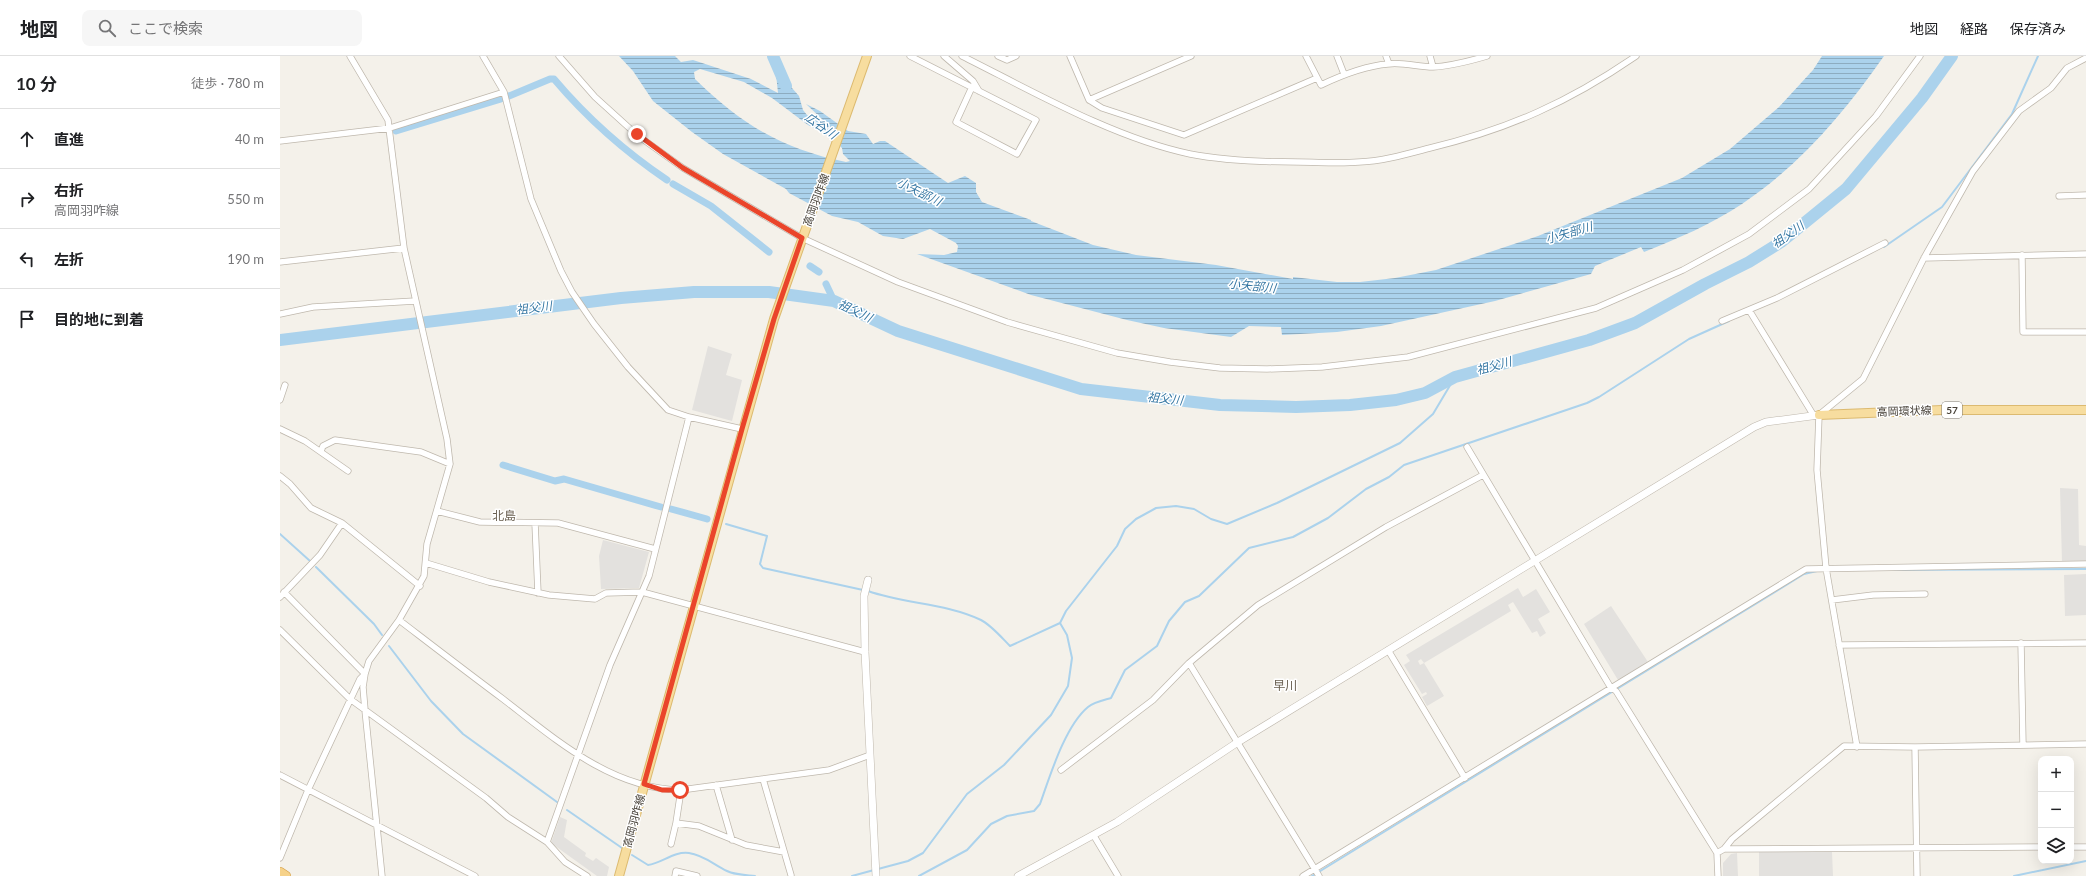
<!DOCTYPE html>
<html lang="ja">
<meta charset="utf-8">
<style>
body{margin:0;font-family:Lato,"Noto Sans JP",sans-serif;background:#f6f6f6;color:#202124}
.controls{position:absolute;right:12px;bottom:12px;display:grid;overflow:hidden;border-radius:8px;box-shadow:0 4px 16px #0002}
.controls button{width:36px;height:36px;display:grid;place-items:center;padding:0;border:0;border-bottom:1px solid #e0e0e0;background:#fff;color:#202124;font:20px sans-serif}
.stop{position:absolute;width:12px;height:12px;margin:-9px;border:3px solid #ea452a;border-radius:50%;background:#fff}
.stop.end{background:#ea452a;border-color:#fff;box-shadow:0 1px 4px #0008}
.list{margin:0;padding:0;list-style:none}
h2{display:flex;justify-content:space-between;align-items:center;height:52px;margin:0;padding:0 16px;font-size:17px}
h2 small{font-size:13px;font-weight:400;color:#757577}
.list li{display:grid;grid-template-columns:26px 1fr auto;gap:12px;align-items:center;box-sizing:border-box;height:60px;padding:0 16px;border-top:1px solid #e0e0e0}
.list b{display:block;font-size:15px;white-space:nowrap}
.list p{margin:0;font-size:13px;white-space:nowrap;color:#757577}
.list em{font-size:13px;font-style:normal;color:#757577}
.icon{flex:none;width:22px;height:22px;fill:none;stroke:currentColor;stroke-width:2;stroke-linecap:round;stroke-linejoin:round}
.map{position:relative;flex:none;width:1806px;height:820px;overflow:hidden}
header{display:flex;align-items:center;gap:24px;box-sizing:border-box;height:56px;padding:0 20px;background:#fff;border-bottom:1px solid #e0e0e0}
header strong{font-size:19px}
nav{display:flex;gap:22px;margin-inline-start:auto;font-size:14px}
.search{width:280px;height:36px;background:#f6f6f6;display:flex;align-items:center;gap:10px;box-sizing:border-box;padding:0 14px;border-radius:8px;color:#757577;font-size:15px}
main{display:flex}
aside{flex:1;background:#fff}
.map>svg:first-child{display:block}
.parking{fill:#e3e1de}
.water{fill:url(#water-rules);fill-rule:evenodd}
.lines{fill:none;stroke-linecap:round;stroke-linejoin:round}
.stream{stroke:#abd2ec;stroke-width:2}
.canal{stroke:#abd2ec;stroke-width:7}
.river{stroke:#abd2ec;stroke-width:12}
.minor-casing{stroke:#bfb8ad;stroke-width:7}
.tertiary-casing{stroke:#bfb8ad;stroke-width:8}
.primary-casing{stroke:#dcba70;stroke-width:10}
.trunk-casing{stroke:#d39d45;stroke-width:10}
.minor{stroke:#fff;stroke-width:5.5}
.tertiary{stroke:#fff;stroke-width:7}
.primary{stroke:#f7dd9f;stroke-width:8}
.trunk{stroke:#f6d28a;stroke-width:9}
.route{stroke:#ea452a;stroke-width:5}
.labels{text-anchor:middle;stroke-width:3;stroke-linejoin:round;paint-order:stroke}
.shield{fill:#fff;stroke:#7e7a74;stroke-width:1}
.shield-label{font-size:10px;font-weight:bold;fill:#474138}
.street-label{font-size:11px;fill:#474138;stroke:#fff}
.water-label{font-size:12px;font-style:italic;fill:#3778a4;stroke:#fff}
.neighbourhood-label{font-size:12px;fill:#695f50;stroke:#fff}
</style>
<header>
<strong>地図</strong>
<div class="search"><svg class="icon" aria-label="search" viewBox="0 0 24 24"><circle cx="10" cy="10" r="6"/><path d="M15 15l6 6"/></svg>ここで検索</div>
<nav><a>地図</a><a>経路</a><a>保存済み</a></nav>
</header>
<main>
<aside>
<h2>10 分<small>徒歩 · 780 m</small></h2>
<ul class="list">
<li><svg class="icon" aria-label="ahead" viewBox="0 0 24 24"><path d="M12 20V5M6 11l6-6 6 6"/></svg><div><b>直進</b></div><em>40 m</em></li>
<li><svg class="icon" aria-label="right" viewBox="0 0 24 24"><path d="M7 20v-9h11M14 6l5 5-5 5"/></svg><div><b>右折</b><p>高岡羽咋線</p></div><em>550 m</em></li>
<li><svg class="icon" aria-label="left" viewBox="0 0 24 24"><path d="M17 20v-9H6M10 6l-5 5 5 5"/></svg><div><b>左折</b></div><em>190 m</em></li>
<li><svg class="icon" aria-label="arrive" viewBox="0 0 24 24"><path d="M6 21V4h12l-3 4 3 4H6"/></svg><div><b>目的地に到着</b></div></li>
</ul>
</aside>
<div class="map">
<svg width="1806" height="820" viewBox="0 0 1806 820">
<defs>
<pattern id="water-rules" width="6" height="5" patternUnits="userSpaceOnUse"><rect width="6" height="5" fill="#abd2ec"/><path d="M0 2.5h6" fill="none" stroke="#8dacc0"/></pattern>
</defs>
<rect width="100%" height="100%" fill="#f4f1ea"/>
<!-- parking -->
<path class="parking" d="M428,290l24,8 -6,21 16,5 -10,41 -40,-11z
M1780,432l18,1 1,56 7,1v15l-24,1z
M323,484l46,12 -10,36 -38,1 -2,-33z
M1806,518v41l-21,1 -1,-41z
M1238,532l5,9 13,-8 14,23 -12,7 8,14 -6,4 -3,-6 -5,2 -19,-31 -5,3 3,6 -87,52 -3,-4 -3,2 2,4 4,-2 20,33 -17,10 -5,-9 5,-3 -1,-2 -4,2 -18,-29 6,-4 -4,-6z
M1331,550l37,56 -30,18 -34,-56z
M280,761l7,3 -3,17 22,16 -1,3 8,5 3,-3 13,9 -2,9h-10l-46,-33z
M1479,796h73l1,24h-74z
M1457,797l1,23h-15v-13l8,-9z"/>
<!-- water -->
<path class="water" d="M339,0h56l6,6 12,-2 58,19 27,14 -2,-19 9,-4 7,18 7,8 4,14 4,5 14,8 2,-3 -17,-16 14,7 28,20 18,3 7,10 7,-3h5l63,42 17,-7 11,7v9l6,10 49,18v1l62,24 43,10 80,10 77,14v-2l44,5h23l35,-4 41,-8 102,-34 144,-58 48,-29 49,-42 34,-37 9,-14h62c-39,56 -85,110 -142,148 -30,20 -65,35 -98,48l-3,-5 -46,19 -4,8 -96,27 -114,25 -44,6 -55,3 -1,-8 -32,-1 -18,11 -67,-9 -37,-8 -96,-25 -114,-41 27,1 13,-3 1,-6 -2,-3 -26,-14 -27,10 -20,-3 -25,-14 -26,-6 -43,-23 -3,-4 -63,-35 -31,-22 -39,-31 -20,-30zM420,13l44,13 28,16 36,27 24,13 10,10 1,6 7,7 -4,1c-64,-13 -105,-38 -151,-83l-1,-7z"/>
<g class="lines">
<!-- stream -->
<path class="stream" d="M1604,191l58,-40 70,-93 26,-58
M446,468l41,12 -7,28 3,4 100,22
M0,478l30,27
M36,511l58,57 8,11
M1605,514l201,-1
M588,535c36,13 77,12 113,29 10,5 21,18 29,26l50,-23 6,-12 51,-65 8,-17 11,-10 20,-11 20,-2 18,3 17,10 16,5 50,-21 123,-60 33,-29 22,-37
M109,590l42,55 32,33 94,68
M287,754l55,38
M352,799l16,10c14,-2 26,-14 41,-12 15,2 25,12 38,18 8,4 19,4 28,5
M598,813l30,-8 15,-8 44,-59 37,-29 47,-50 17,-29 4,-28 -5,-23 -7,-12
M572,820l22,-6
M639,820l48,-26 24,-26 16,-8 27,-5 6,-7c10,-28 25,-78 48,-97 6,-5 16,-7 23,-9l14,-28 32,-24 12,-25 16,-19 14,-6 50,-48 44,-11 35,-19 38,-29 23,-12 15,-12 183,-62 12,-6 90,-58 40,-18
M1032,820l492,-302 13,-3
M1734,820l72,-15"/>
<!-- canal -->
<path class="canal" d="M229,40l41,-17h4c33,39 70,72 113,101
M116,75l105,-32
M393,128l38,22 58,46
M530,210l9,6
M546,228l8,17
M223,409l52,16 9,-2 97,28
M391,453l36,10"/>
<!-- river -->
<path class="river" d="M493,0l13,30
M0,284l341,-42 73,-6h75l65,9 64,30 183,58 139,16 76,2 54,-2 46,-5 29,-7 30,-16 134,-37 46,-17 70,-39 44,-22 32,-20 65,-53 76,-91 30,-42"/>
<!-- minor casing -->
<g class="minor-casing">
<path id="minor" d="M203,0l21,36 27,107 30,72 11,21 22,32 34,43 40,43 21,7 53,12
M279,0l36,41 42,38 46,33 119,70 96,44 109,40 110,31 53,9 50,6 47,1 55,-2 86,-10 188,-49 87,-38 66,-36 60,-45 67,-73 44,-60
M630,0l126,64 -19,34 -61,-32 16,-35
M664,0l29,25 6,10
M682,0c70,35 152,82 228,98 36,7 72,8 108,8 20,0 41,2 61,0 24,-1 48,-8 71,-14 79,-19 139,-46 206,-92
M718,0l9,4 9,-4
M790,0l19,44 13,8 82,27 133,-57
M1026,0l15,29c21,-10 43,-19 67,-21 15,-2 30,3 45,3 19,-1 37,-6 54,-11
M1057,0l7,18
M1106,0l3,8
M1150,0l3,11
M809,44l102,-44
M0,85l110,-13 114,-36
M1779,140l27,-1
M1742,199l1,77h63
M1644,202l162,-4
M0,206l124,-14
M1469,254l65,106
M0,258l33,-7 102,-6
M1442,265l55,-23 108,-55
M0,344l5,-15
M0,373l25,12 43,30
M1187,391l144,241 5,3 101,162 1,23
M41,395l2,-5 12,-6 86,12 29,12
M0,420l10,8 21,24 31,15 78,63
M157,455l43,11 78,1 97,26
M255,467l3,70
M146,507l63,19 60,13 46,4 11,-6 36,-1 223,60
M4,536l81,82 -2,13 2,23 17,166
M0,541l40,-42 22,-32
M1552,544l41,-5 52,-1
M119,564c34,26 69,53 104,79 52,40 108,90 178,91l148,-20 41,-15
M0,574l70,69 136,99 22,19 39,25 18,20 22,14
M1741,587l2,102
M1559,589l247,-2
M1108,594l77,128
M909,607l130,213
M1577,691l-31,-179 -9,-98 2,-55 44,-36 61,-121 49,-87 46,-60 32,-23 16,-20 19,-10
M1635,691l2,129
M781,714l92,-70 36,-37 69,-58 128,-78 97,-52
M0,719l195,101
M483,723l28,96
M436,729l16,55
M396,767l23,3 47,19 38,7
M814,780l24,40
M267,786l63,-177 39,-89 40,-159
M391,788l5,-21 5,-33
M1791,791h15
M1444,793l317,-2
M1437,797l7,-4 8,-10 112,-93 71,1 171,-3
M0,802l28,-68 52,-111 5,-5 4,-13 30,-41 25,-44 3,-32 23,-80 -3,-25 -43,-191 -16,-128 -38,-64
M395,820l1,-5 21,5
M1023,820l503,-307 280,-5"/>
</g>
<!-- tertiary casing -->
<g class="tertiary-casing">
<path id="tertiary" d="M588,524l-4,16 1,56 11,224
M738,820l99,-54 121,-80 516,-315 12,-5 53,-7"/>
</g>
<!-- primary casing -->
<g class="primary-casing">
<path id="primary" d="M1539,359l123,-5h144
M339,820l155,-557 93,-263"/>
</g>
<!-- trunk casing -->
<g class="trunk-casing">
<path id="trunk" d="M0,816l6,4"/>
</g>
<!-- minor -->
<use href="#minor" class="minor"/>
<!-- tertiary -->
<use href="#tertiary" class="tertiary"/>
<!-- primary -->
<use href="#primary" class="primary"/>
<!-- trunk -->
<use href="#trunk" class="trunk"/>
</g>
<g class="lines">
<!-- route -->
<path class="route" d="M357,78l46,34 119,70 -28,81 -32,110 -98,355 18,6h18"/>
</g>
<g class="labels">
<!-- shield labels -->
<rect class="shield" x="1662" y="346" width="20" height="16" rx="3"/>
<g class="shield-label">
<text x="1672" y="358">57</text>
</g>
<!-- street labels -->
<g class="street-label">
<text transform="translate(536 144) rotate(-70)" y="4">高岡羽咋線</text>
<text transform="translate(1624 355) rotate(-2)" y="4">高岡環状線</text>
<text transform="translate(354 765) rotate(-75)" y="4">高岡羽咋線</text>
</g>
<!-- water labels -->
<g class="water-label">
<text transform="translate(541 70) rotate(35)" y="4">広谷川</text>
<text transform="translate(639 136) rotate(26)" y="4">小矢部川</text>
<text transform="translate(1289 177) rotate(-16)" y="4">小矢部川</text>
<text transform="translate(1508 179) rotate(-36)" y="4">祖父川</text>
<text transform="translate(972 230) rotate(6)" y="4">小矢部川</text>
<text transform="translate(254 252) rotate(-7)" y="4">祖父川</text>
<text transform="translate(575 255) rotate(25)" y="4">祖父川</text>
<text transform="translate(1214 310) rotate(-15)" y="4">祖父川</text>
<text transform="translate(885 343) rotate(6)" y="4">祖父川</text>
</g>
<!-- neighbourhood labels -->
<g class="neighbourhood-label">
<text x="224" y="464">北島</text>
<text x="1005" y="634">早川</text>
</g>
</g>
</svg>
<div class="controls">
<button>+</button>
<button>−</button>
<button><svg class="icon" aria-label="layers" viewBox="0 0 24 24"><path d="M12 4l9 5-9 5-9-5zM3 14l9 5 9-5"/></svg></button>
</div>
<div class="stop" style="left:400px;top:734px"></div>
<div class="stop end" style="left:357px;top:78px"></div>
</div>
</main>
